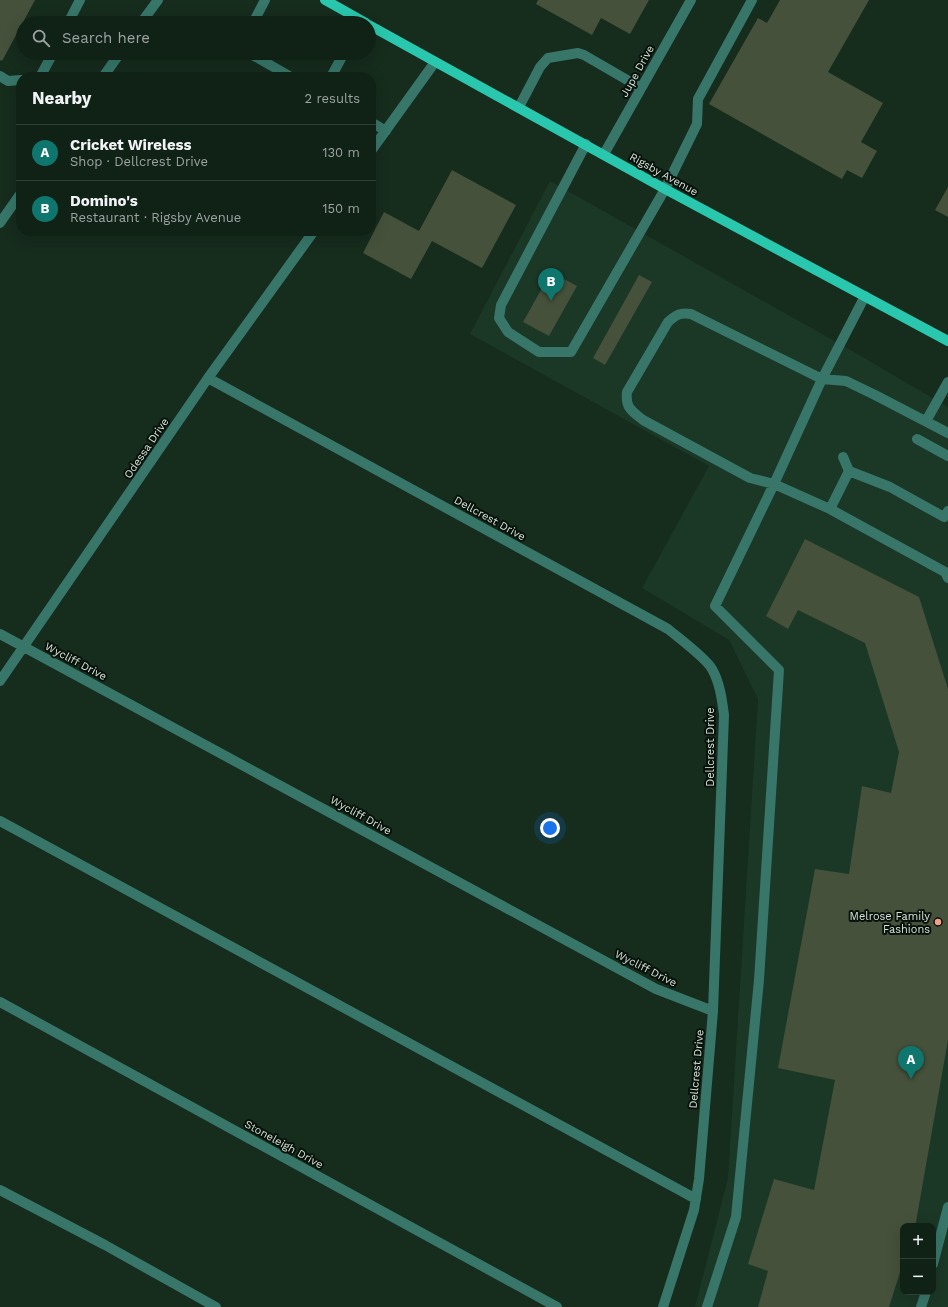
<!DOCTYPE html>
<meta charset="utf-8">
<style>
body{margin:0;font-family:"Work Sans",sans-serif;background:#1e2e23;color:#f1f3f6}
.controls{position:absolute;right:12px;bottom:12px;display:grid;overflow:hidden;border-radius:8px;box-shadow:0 4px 16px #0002}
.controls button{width:36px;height:36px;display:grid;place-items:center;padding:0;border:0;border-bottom:1px solid #303e35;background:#102116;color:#f1f3f6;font:20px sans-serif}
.you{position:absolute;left:550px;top:828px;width:14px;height:14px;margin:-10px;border:3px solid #fff;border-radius:50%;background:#1a73e8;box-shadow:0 0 0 6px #1a73e833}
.badge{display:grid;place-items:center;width:26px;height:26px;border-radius:50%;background:#0f766e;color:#fff;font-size:13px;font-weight:700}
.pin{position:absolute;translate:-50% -33px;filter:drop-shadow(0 1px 2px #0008)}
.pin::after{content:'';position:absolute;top:21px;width:14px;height:12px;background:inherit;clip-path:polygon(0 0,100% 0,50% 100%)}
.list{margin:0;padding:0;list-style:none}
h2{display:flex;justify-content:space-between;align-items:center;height:52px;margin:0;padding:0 16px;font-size:17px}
h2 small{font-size:13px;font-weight:400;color:#9ca3a1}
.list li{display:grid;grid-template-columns:26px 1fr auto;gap:12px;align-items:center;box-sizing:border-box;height:56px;padding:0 16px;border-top:1px solid #303e35}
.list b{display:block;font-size:15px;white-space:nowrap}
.list p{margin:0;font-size:13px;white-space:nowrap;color:#9ca3a1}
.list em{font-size:13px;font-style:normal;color:#9ca3a1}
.icon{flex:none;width:22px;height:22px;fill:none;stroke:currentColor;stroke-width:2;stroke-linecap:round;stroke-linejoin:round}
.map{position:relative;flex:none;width:948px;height:1307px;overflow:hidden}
.search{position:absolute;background:#102116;box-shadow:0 4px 16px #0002;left:16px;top:16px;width:360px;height:44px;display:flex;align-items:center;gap:10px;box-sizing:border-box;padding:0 14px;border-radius:22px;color:#9ca3a1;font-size:15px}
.panel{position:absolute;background:#102116;box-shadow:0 4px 16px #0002;left:16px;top:72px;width:360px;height:164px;border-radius:16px}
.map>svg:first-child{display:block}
.built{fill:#1b3726;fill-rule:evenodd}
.building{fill:#45513a}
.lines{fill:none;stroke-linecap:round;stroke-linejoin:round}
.minor{stroke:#377669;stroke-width:10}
.major{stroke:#29c7ad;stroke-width:10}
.poi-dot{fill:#f49e8a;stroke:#08120b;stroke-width:1.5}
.labels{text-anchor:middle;stroke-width:4;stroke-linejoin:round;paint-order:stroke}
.street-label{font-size:11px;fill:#d4e2d8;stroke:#08120b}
.poi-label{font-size:11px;fill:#d4e2d8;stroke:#08120b;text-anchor:end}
</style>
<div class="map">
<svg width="948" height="1307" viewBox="0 0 948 1307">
<rect width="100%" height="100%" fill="#162c1d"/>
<!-- built -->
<path class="built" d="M550,181l304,171 94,55v900h-253l33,-129 30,-479 -29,-59 -87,-52 67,-122 -239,-132zM903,1226h30v66h-30z"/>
<!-- building -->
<path class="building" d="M0,0h35l-33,61 -2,-1z
M538,0h111l-19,34 -29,-16 -9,17 -56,-31z
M780,0h89l-41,72 55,31 -22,39 16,9 -15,27 -15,-8 -5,9 -133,-75 49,-86 9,5z
M452,170l64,35 -34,63 -50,-27 -21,38 -48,-26 21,-41 35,19z
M948,187v30l-13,-7z
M551,272l26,14 -28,50 -26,-14z
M639,275l13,7 -47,83 -12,-7z
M805,539l114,58 29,92v351l-32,182 -2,4h-11v37l-14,44h-131l10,-36 -20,-7 26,-85 40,11 21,-110 -57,-12 37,-199 34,5 13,-88 29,7 8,-41 -34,-109 -67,-33 -10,19 -22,-13z"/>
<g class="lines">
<!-- minor -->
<path class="minor" d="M68,23l12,-23
M141,23l17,-23
M253,23l12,-23
M249,53l42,24
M0,76l8,5 13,-1
M40,77l13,-24
M103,77l17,-24
M331,77l13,-24
M519,107l21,-40 8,-9 30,-5 6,2 57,33
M371,122l15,9
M586,144l-85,161 -2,13 9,14 31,20h32l94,-163 32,-65 1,-25 54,-99
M371,151l64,-89
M604,154l87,-154
M0,223l21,-30
M865,296l-43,83 -48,105 -24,-6 -107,-58c-11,-9 -18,-12 -16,-28l41,-70c8,-7 12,-10 23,-8l131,65 24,2 29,14 73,38
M208,378l460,251c11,9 39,30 44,40 8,14 10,31 12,46l-11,296 -14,168 -5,31 -31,97
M926,421l22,-39
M917,439l31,17
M843,457l6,14
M830,509l19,-38 41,16 54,30 4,-6
M0,634l656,355 57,22
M0,681l208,-303 106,-147
M0,821l696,378
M0,1002l557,305
M0,1190l105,55 111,62
M933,1264l15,-57
M707,1307l29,-90 23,-237 20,-310 -64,-64 59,-122 56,25 115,63 3,6
M921,1307l5,-15"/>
<!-- major -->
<path class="major" d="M325,0l41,23
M369,25l296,164 283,152"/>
</g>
<!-- markers -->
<circle class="poi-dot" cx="938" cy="922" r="4"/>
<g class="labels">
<!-- street labels -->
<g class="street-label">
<text transform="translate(637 71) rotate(-61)" y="4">Jupe Drive</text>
<text transform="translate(664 174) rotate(29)" y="4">Rigsby Avenue</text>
<text transform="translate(146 448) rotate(-56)" y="4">Odessa Drive</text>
<text transform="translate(490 518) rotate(29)" y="4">Dellcrest Drive</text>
<text transform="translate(76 661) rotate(28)" y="4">Wycliff Drive</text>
<text transform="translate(710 747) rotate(-90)" y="4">Dellcrest Drive</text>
<text transform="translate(361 815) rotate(29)" y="4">Wycliff Drive</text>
<text transform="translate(646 968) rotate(27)" y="4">Wycliff Drive</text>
<text transform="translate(696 1069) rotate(-85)" y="4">Dellcrest Drive</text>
<text transform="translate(284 1144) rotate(29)" y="4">Stoneleigh Drive</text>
</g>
<!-- poi labels -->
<g class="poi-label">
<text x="930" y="920">Melrose Family<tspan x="930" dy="13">Fashions</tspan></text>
</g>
</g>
</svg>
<div class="controls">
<button>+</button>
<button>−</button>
</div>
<div class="you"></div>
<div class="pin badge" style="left:911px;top:1079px">A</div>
<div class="pin badge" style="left:551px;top:301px">B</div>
<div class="search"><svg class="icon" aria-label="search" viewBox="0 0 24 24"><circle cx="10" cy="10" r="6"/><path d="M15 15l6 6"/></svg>Search here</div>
<section class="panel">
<h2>Nearby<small>2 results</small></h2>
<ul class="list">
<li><span class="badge">A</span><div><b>Cricket Wireless</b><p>Shop · Dellcrest Drive</p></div><em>130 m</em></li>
<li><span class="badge">B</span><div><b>Domino's</b><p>Restaurant · Rigsby Avenue</p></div><em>150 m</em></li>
</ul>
</section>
</div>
